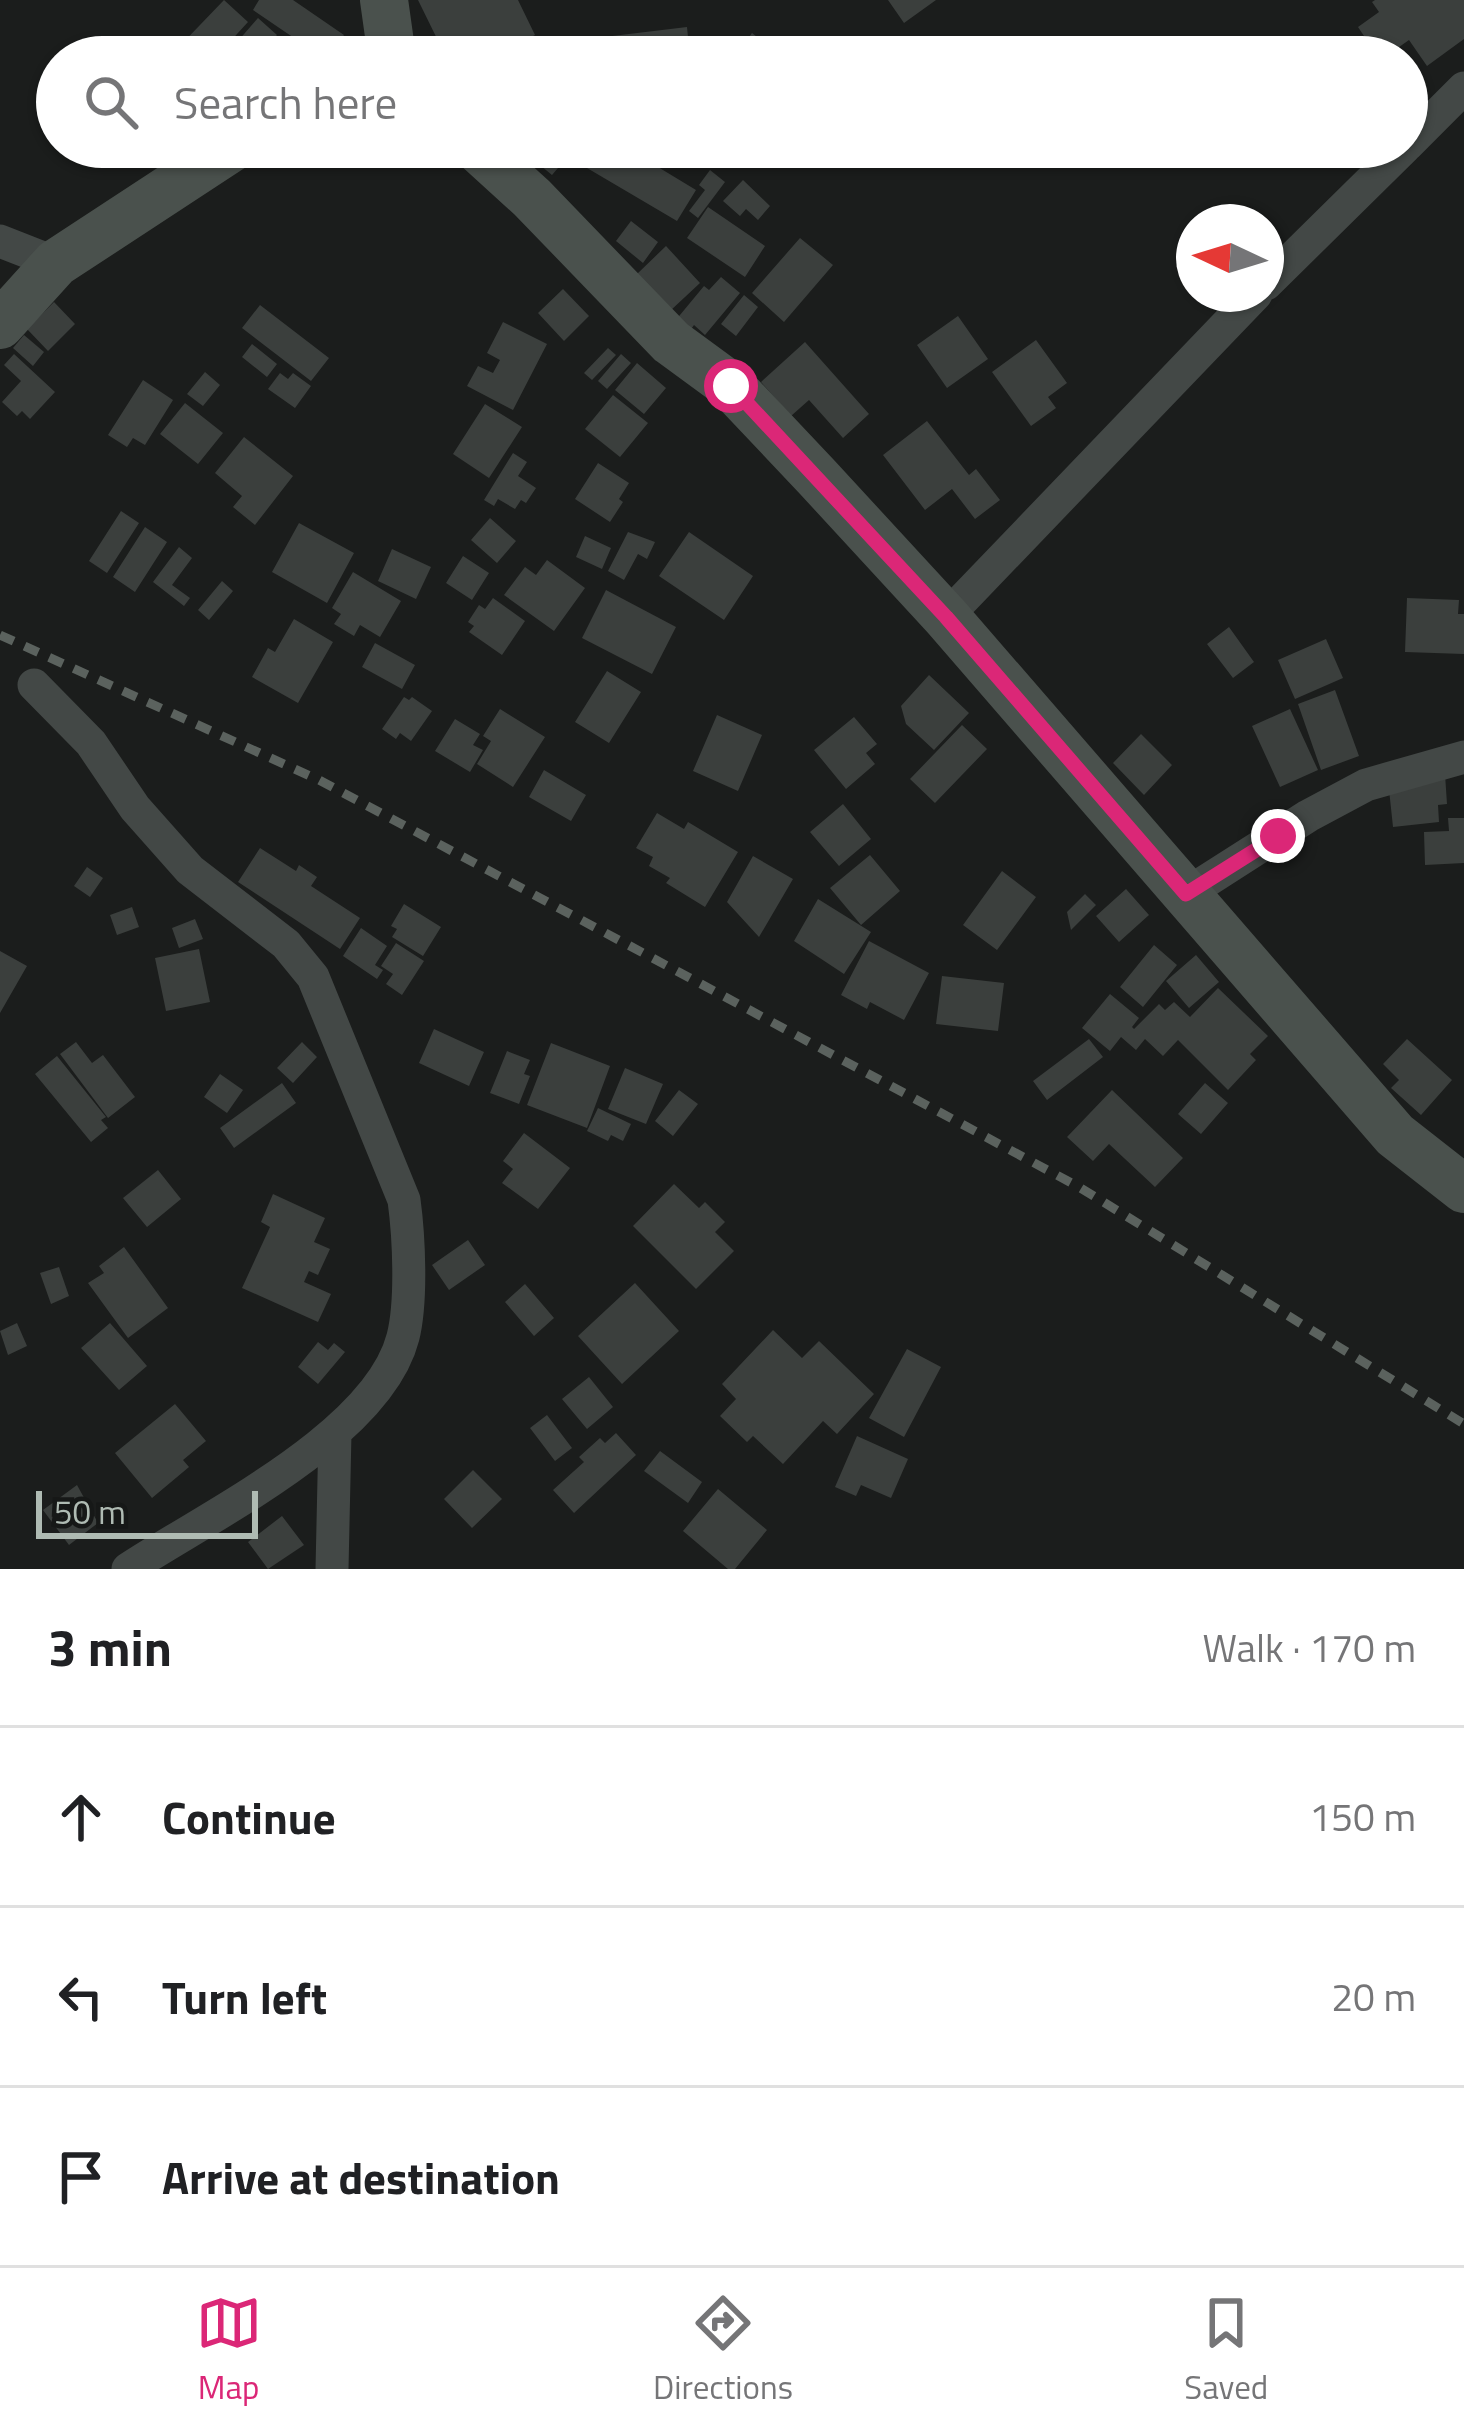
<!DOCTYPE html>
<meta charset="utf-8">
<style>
body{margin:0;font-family:"Titillium Web",sans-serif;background:#f2f2f2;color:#202124}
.compass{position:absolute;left:1176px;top:204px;width:108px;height:108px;border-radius:50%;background:#fff;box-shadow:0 3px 9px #0004;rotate:274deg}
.scale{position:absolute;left:36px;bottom:30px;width:222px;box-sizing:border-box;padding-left:12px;border:6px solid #afbbb3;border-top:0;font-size:33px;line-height:42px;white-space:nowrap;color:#afbbb3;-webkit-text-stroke:9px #161817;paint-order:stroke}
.stop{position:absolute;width:36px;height:36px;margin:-27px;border:9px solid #db2777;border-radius:50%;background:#fff}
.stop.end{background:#db2777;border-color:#fff;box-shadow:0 3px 12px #0008}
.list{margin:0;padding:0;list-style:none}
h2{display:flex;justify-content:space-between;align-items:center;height:156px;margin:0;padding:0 48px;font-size:51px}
h2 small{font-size:39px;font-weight:400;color:#757577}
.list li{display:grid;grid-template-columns:78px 1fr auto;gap:36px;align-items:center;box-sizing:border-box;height:180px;padding:0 48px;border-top:3px solid #e0e0e0}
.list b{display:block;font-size:45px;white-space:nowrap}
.list em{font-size:39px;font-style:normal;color:#757577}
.icon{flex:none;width:66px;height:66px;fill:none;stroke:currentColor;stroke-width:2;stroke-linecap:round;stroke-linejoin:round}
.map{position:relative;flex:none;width:1464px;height:1569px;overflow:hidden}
.search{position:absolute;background:#fff;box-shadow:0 3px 9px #0004;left:36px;right:36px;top:36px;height:132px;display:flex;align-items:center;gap:30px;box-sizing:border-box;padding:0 42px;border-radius:66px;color:#757577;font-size:45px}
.sheet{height:696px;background:#fff}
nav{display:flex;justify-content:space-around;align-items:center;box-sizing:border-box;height:168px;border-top:3px solid #e0e0e0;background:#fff;font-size:33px;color:#757577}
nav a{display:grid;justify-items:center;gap:6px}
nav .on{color:#db2777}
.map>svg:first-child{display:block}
.building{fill:#3b3f3d}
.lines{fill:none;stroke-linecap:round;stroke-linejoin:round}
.street{stroke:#434846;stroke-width:33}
.secondary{stroke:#4a514d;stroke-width:48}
.rail{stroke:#5b625e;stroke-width:9;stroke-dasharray:15 12;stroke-linecap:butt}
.route{stroke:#db2777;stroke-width:15}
</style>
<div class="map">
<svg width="1464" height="1569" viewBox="0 0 1464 1569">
<rect width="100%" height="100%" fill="#1b1d1c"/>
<!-- building -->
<path class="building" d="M224,0l24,22 -32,35h-34l-7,-6z
M259,0h34l51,35 -14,22h-8l-69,-47z
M418,0h100l17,35 -43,22h-46z
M888,0h48l-32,23z
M1375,0h89v39l-37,27 -18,-26 -24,17h-7l-20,-30 21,-15 -7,-10z
M258,18l19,17 -20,22h-33z
M687,27l3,30h-84l-2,-20z
M752,33l30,24h-37l-7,-5z
M547,147h29l-24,28 -17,-14z
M600,147h25l71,43 -19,31 -90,-53z
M710,170l15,12 -27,36 -9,-7 16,-21 -6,-5z
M743,180l27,26 -12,14 -12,-11 -6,7 -17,-15z
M708,207l57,39 -20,31 -58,-39z
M631,221l27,21 -15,21 -27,-22z
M800,238l33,27 -49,57 -32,-29z
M666,246l34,37 -30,28 -34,-36z
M721,277l19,16 -35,42 -11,-10 -5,7 -14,-11 29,-35 5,4z
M563,289l26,27 -25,25 -26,-28z
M744,295l14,12 -22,29 -15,-12z
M54,302l21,22 -27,27 -21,-22z
M260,305l69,53 -18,23 -69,-53z
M958,316l30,43 -41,29 -30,-43z
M503,322l44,22 -34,66 -46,-24 11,-20 15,7 7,-13 -13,-7z
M24,335l20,17 -11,14 -20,-18z
M1036,340l31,43 -19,14 8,11 -25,18 -39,-54z
M805,342l64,72 -26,24 -34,-38 -18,16 -30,-34z
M252,344l25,20 -10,13 -25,-20z
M608,348l8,7 -24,25 -8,-7z
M14,354l41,38 -25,27 -8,-8 -5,5 -15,-14 19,-21 -17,-16z
M621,354l10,9 -24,26 -9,-8z
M637,363l29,25 -22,26 -29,-24z
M205,372l15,13 -17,21 -16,-12z
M280,373l8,6 5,-6 18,13 -16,22 -27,-19z
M143,380l30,20 -28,45 -12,-7 -6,9 -19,-12z
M613,395l35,28 -28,34 -35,-28z
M185,403l38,30 -25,31 -38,-30z
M485,404l37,23 -33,51 -36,-24z
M927,421l42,54 7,-6 24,31 -25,19 -23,-30 -27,21 -42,-55z
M244,437l49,39 -38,49 -22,-18 9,-11 -27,-23z
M513,453l14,9 -9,14 18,12 -10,15 -5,-3 -6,9 -17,-10 -4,7 -10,-6z
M598,463l31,20 -10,16 4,3 -13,20 -35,-23z
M121,511l18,12 -32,50 -18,-12z
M490,518l26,23 -19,22 -26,-23z
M299,523l55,30 -27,50 -55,-31z
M145,527l22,15 -32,50 -22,-15z
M628,532l27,10 -8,17 -9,-5 -14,26 -16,-9z
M689,532l64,44 -29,44 -65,-44z
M585,536l26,12 -9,21 -26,-12z
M179,547l13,11 -20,27 18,13 -6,8 -31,-24z
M392,549l39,18 -15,32 -38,-18z
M463,556l26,17 -17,27 -26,-17z
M547,560l38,28 -31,43 -50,-36 21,-28 11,8z
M353,572l48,29 -21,36 -20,-12 -6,11 -20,-12 7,-10 -9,-6z
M222,581l11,10 -24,29 -11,-10z
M606,590l70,37 -24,47 -70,-36z
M493,598l32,23 -23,34 -33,-23 5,-6 -6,-4 11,-17 6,4z
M1407,598l52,2 -1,14h6v40l-59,-2z
M294,619l39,23 -35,61 -46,-26 16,-29 7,4z
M1229,627l25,35 -21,16 -26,-34z
M1326,639l17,39 -48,21 -17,-39z
M375,643l40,22 -13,24 -40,-22z
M607,671l34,21 -32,51 -34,-21z
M929,675l40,38 -35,37 -28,-26 -5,-18z
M1335,690l24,66 -38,14 -23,-66z
M404,697l5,3 3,-3 20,14 -21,30 -11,-8 -4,6 -14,-10z
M500,709l45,28 -32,50 -36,-23 14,-23 -8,-5z
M1290,709l28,61 -38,17 -28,-61z
M717,715l45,20 -24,56 -45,-20z
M854,717l23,27 -11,9 9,11 -29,25 -32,-39z
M455,719l25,15 -7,11 10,5 -13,22 -35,-21z
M962,725l25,24 -52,54 -25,-24z
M1141,734l31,31 -28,30 -31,-32z
M544,770l42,25 -15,26 -42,-24z
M1445,774l2,30 -9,1 1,17 -46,5 -5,-47z
M843,804l28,35 -32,27 -29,-34z
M657,813l27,16 4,-7 50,30 -33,55 -39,-24 4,-5 -21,-12 4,-9 -17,-9z
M1448,818h16v45l-39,2 -1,-33 25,-1z
M260,848l36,23 3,-6 18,12 -6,9 49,32 -20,31 -102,-67z
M870,855l30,36 -39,34 -31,-37z
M753,856l40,23 -34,58 -32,-35z
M87,867l16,11 -13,19 -16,-11z
M1002,871l34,26 -39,53 -34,-25z
M1126,889l23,26 -30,27 -23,-26z
M1085,894l11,11 -25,25 -4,-18z
M818,899l53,33 -27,42 -50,-33z
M404,904l37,23 -18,29 -31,-19 5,-8 -6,-3z
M132,907l7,20 -22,8 -7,-20z
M195,919l8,20 -24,9 -7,-20z
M361,928l26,18 -12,19 8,5 -6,9 -34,-23z
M869,941l60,32 -25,47 -34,-18 -3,7 -26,-14z
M396,943l28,18 -22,34 -16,-11 7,-10 -12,-8z
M1154,945l23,20 -34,42 -23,-20z
M199,949l11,53 -44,9 -11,-53z
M0,951l27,15 -27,47z
M1196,955l23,27 -30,26 -23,-27z
M942,976l62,7 -6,48 -62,-7z
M1218,988l50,48 -18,18 6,6 -28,30 -50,-50 -15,16 -18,-17 -9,11 -15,-13 -11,14 -28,-23 28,-34 29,24 -7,9 2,2 25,-25 6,6 9,-8 16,15z
M434,1029l50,23 -15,34 -50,-23z
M1089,1039l14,18 -56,43 -14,-19z
M1407,1039l45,41 -31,35 -30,-27 8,-8 -16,-16z
M76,1042l16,21 11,-8 32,42 -27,21 -48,-64z
M302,1042l15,15 -24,26 -16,-15z
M551,1043l59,23 -23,62 -60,-23z
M507,1051l23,9 -6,14 6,2 -11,28 -29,-11z
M57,1056l49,61 -5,3 7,8 -17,14 -56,-68z
M625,1068l38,16 -17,40 -38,-15z
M220,1074l23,16 -16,23 -23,-16z
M282,1083l14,20 -62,45 -14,-20z
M1205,1083l23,20 -27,31 -23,-20z
M679,1090l19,14 -25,32 -18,-15z
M1112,1090l71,68 -28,29 -46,-43 -16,17 -26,-24z
M598,1108l33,16 -8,17 -12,-6 -3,6 -21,-10z
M524,1133l46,35 -32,41 -36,-26 11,-14 -10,-8z
M158,1170l23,29 -34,28 -24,-29z
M674,1184l25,24 6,-6 20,20 -10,10 19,19 -38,38 -63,-63z
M273,1194l52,24 -11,24 16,7 -12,26 -9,-4 -5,11 27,12 -13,28 -76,-34 28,-61 -9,-5z
M468,1240l17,25 -36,25 -17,-25z
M124,1247l44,61 -40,30 -40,-55 16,-10 -5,-7z
M59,1267l10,29 -18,8 -11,-31z
M635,1283l44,48 -57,53 -44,-48z
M525,1284l29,34 -20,18 -29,-34z
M17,1323l10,23 -19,9 -8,-24z
M110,1323l37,43 -28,24 -38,-42z
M773,1330l29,28 17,-17 55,53 -37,40 -14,-13 -40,43 -30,-28 -6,6 -27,-26 16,-17 -14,-15z
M318,1342l10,8 6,-7 11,9 -27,32 -20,-17z
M907,1349l34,18 -37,70 -35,-19z
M589,1377l24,30 -26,22 -25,-30z
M175,1404l31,37 -23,19 6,7 -37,31 -37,-45z
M547,1415l25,33 -17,13 -25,-33z
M616,1433l20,22 -62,58 -21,-23 31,-28 -5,-5 21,-19 5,5z
M857,1436l51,23 -17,39 -30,-13 -5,11 -21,-9z
M660,1451l42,31 -14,21 -44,-32z
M473,1470l29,29 -30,29 -28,-29z
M77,1485l21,38 -29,22 -26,-35z
M718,1489l49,41 -32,39h-7l-45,-38z
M282,1516l22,29 -36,24 -20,-27z"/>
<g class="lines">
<!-- street -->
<path class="street" d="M1407,145l57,-57
M0,241l56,22
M1266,284l139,-137
M946,617l310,-323
M34,685l57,58 44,65 55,62 96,74 27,33 91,223c5,37 8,101 -1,137 -25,98 -195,179 -275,232
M1186,894l122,-78 58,-31 98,-28
M332,1569l3,-136"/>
<!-- secondary -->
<path class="secondary" d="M384,0l8,57
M476,147l56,51 139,144 60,44 86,91 129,140 449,518 69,54
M0,325l56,-62 177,-116"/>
<!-- rail -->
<path class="rail" d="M0,635l319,145 369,197 391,210 385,237"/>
</g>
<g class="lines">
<!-- route -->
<path class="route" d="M731,386l215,231 240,277 92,-58"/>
</g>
</svg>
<svg class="compass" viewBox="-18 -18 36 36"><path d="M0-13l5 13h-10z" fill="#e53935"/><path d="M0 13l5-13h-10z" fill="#757577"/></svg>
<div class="scale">50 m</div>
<div class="stop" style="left:731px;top:386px"></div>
<div class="stop end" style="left:1278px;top:836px"></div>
<div class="search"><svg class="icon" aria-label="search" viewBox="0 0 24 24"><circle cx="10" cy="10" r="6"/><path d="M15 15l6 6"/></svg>Search here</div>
</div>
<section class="sheet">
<h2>3 min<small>Walk · 170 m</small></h2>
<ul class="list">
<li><svg class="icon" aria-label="ahead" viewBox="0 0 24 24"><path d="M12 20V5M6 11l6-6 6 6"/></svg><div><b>Continue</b></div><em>150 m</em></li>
<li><svg class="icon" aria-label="left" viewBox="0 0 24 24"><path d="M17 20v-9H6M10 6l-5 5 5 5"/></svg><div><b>Turn left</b></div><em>20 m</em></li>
<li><svg class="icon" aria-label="arrive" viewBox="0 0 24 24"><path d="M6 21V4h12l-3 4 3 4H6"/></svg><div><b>Arrive at destination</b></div></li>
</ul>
</section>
<nav>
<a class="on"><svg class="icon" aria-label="map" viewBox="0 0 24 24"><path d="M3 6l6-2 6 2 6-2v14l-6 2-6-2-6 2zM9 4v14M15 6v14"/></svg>Map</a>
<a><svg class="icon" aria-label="directions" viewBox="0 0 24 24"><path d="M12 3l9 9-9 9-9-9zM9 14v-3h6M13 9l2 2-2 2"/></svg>Directions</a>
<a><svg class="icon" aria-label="saved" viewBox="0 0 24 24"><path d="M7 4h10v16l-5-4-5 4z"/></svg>Saved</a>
</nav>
